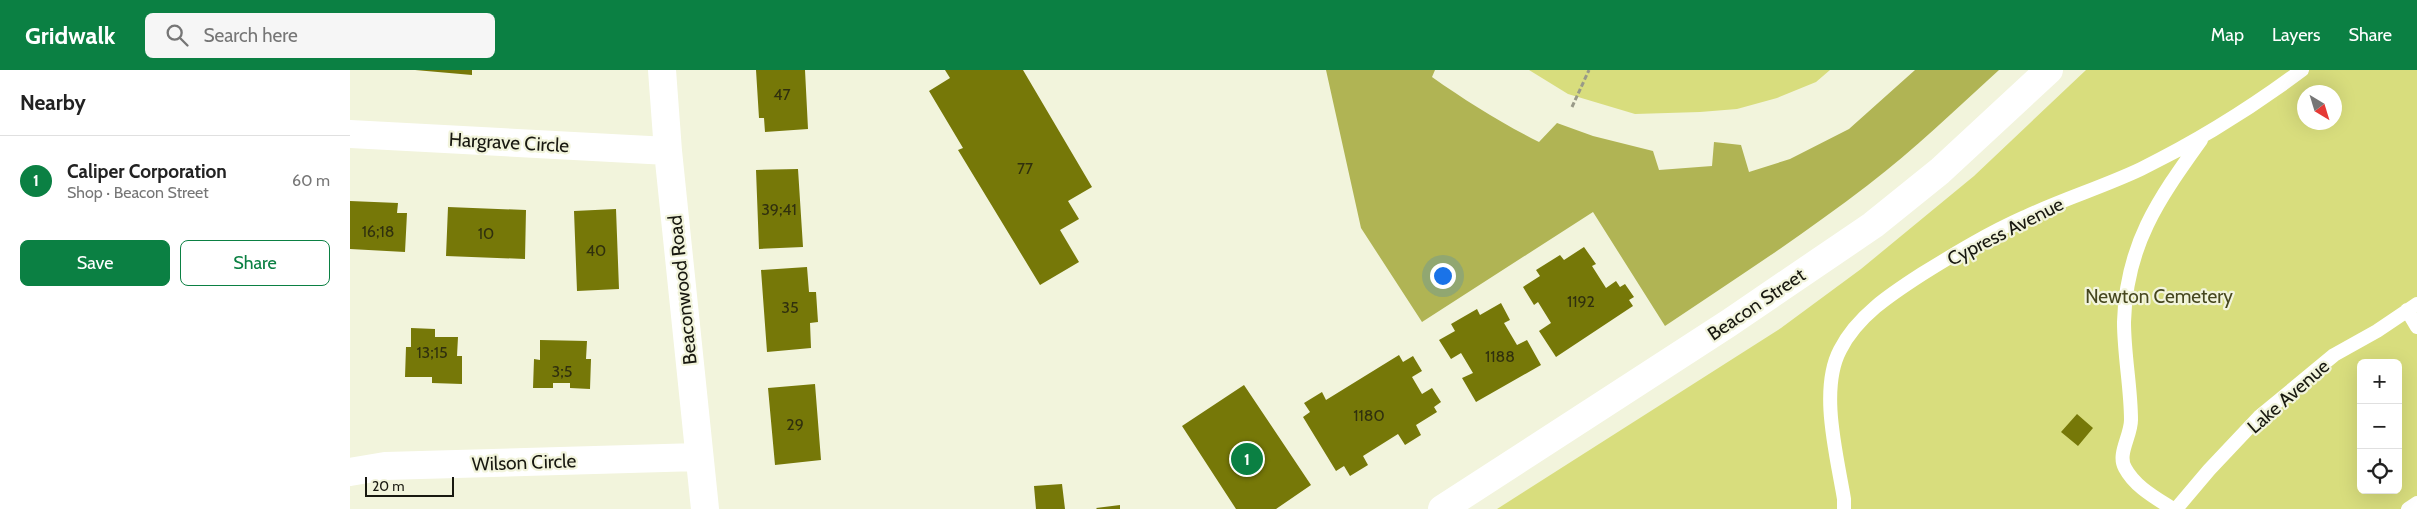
<!DOCTYPE html>
<meta charset="utf-8">
<style>
body{margin:0;font-family:Cabin,sans-serif;background:#f6f6f6;color:#222}
.controls{position:absolute;right:15px;bottom:15px;display:grid;overflow:hidden;border-radius:8px;box-shadow:0 5px 20px #0002}
.controls button{width:45px;height:45px;display:grid;place-items:center;padding:0;border:0;border-bottom:1px solid #e0e0e0;background:#fff;color:#222;font:25px sans-serif}
.compass{position:absolute;left:1947px;top:15px;width:45px;height:45px;border-radius:50%;background:#fff;box-shadow:0 5px 20px #0002;rotate:142deg}
.scale{position:absolute;left:15px;bottom:12px;width:89px;box-sizing:border-box;padding-left:5px;border:2px solid #181810;border-top:0;font-size:14px;line-height:18px;white-space:nowrap;color:#181810;-webkit-text-stroke:4px #f2f4dc;paint-order:stroke}
.you{position:absolute;left:1092px;top:205px;width:18px;height:18px;margin:-12px;border:4px solid #fff;border-radius:50%;background:#1a73e8;box-shadow:0 0 0 8px #1a73e833}
.badge{display:grid;place-items:center;width:32px;height:32px;border-radius:50%;background:#0b8043;color:#fff;font-size:16px;font-weight:700}
.pin{position:absolute;translate:-50% -50%;border:2px solid #fff;box-shadow:0 1px 5px #0006}
.list{margin:0;padding:0;list-style:none}
h2{display:flex;justify-content:space-between;align-items:center;height:65px;margin:0;padding:0 20px;font-size:21px}
h2 small{font-size:16px;font-weight:400;color:#767676}
.list li{display:grid;grid-template-columns:32px 1fr auto;gap:15px;align-items:center;box-sizing:border-box;height:90px;padding:0 20px;border-top:1px solid #e0e0e0}
.list b{display:block;font-size:19px;white-space:nowrap}
.list p{margin:0;font-size:16px;white-space:nowrap;color:#767676}
.list em{font-size:16px;font-style:normal;color:#767676}
.actions{display:flex;gap:10px;padding:15px 20px}
.actions a{flex:1;padding:11px 0;border:1px solid #0b8043;border-radius:8px;text-align:center;font-size:18px;color:#0b8043}
.actions .main{background:#0b8043;color:#fff}
.icon{flex:none;width:28px;height:28px;fill:none;stroke:currentColor;stroke-width:2;stroke-linecap:round;stroke-linejoin:round}
.map{position:relative;flex:none;width:2067px;height:439px;overflow:hidden}
header{display:flex;align-items:center;gap:30px;box-sizing:border-box;height:70px;padding:0 25px;background:#0b8043;color:#fff}
header strong{font-size:24px}
nav{display:flex;gap:28px;margin-inline-start:auto;font-size:18px}
.search{width:350px;height:45px;background:#f6f6f6;display:flex;align-items:center;gap:12px;box-sizing:border-box;padding:0 18px;border-radius:8px;color:#767676;font-size:19px}
main{display:flex}
aside{flex:1;background:#fff}
.map>svg:first-child{display:block}
.green{fill:#d8dd7d;fill-rule:evenodd}
.forest{fill:#b0b454}
.building{fill:#767808}
.lines{fill:none;stroke-linecap:round;stroke-linejoin:round}
.path{stroke:#999a88;stroke-width:3;stroke-dasharray:5 2.5;stroke-linecap:butt}
.service{stroke:#fff;stroke-width:14}
.minor{stroke:#fff;stroke-width:28}
.secondary{stroke:#fff;stroke-width:28}
.labels{text-anchor:middle;stroke-width:4.5;stroke-linejoin:round;paint-order:stroke}
.number-label{font-size:16px;fill:#30300e}
.street-label{font-size:19px;fill:#181810;stroke:#f2f4dc}
.park-label{font-size:19px;fill:#46471f;stroke:#f2f4dc}
</style>
<header>
<strong>Gridwalk</strong>
<div class="search"><svg class="icon" aria-label="search" viewBox="0 0 24 24"><circle cx="10" cy="10" r="6"/><path d="M15 15l6 6"/></svg>Search here</div>
<nav><a>Map</a><a>Layers</a><a>Share</a></nav>
</header>
<main>
<aside>
<h2>Nearby<small></small></h2>
<ul class="list">
<li><span class="badge">1</span><div><b>Caliper Corporation</b><p>Shop · Beacon Street</p></div><em>60 m</em></li>
</ul>
<div class="actions"><a class="main">Save</a><a>Share</a></div>
</aside>
<div class="map">
<svg width="2067" height="439" viewBox="0 0 2067 439">
<rect width="100%" height="100%" fill="#f2f4dc"/>
<!-- green -->
<path class="green" d="M1179,0h301l-14,12 -39,16 -40,11 -37,3 -65,2 -67,-20z
M1736,0h331v439h-920l284,-181 80,-59 113,-93zM1954,22h30v30h-30zM2011,293h37v127h-37z"/>
<!-- forest -->
<path class="forest" d="M976,0h109l-3,7c34,24 69,46 107,65l18,-19 36,13 60,15 6,19 53,-4 2,-24 27,3 8,27 41,-13 59,-30 66,-59h84c-43,39 -85,80 -131,115 -65,50 -134,95 -203,141l-72,-114 -171,110 -61,-94z"/>
<!-- building -->
<path class="building" d="M65,0h57v5z
M406,0h49l3,59 -43,3 -1,-14h-5z
M595,0h78l69,117 -24,14 11,18 -19,11 19,32 -39,23 -82,-135 5,-2 -34,-57 21,-13z
M448,99l5,78 -44,2 -3,-79z
M0,131l48,2 -1,10h10l-2,39 -55,-3z
M98,137l78,3 -1,49 -79,-3z
M266,139l3,80 -42,2 -3,-80z
M1234,177l12,17 -4,2 14,22 10,-7 4,6 5,-3 9,13 -5,3 4,6 -77,51 -17,-26 12,-8 -13,-21 -4,3 -11,-18 17,-11 -4,-6 24,-15 4,5z
M457,197l2,25h7l2,30 -8,1 1,25 -44,4 -6,-82z
M1151,233l9,17 -6,3 13,22 10,-5 14,25 -65,37 -14,-24 11,-5 -12,-20 -10,6 -12,-19 16,-9 -4,-7 26,-15 3,6z
M61,258l24,1v8h23l-1,19h5v28l-30,-1v-6h-27l1,-30h5z
M190,270l47,1 -1,18h5l-1,30 -20,-1v-5h-17v5h-20l1,-29 6,1z
M1049,285l4,7 10,-6 9,15 -10,6 10,17 10,-6 9,14 -7,5 3,5 -21,13 5,10 -16,10 -7,-11 -35,22 5,9 -18,11 -6,-10 -8,5 -33,-54 7,-5 -6,-9 18,-11 4,8z
M465,314l6,76 -46,5 -7,-77z
M894,315l67,100 -35,24h-40l-54,-83z
M1727,344l16,14 -15,18 -17,-14z
M712,414l3,25h-29l-2,-23z
M770,435v4h-23l-1,-1z"/>
<g class="lines">
<!-- path -->
<path class="path" d="M1222,37l17,-37"/>
<!-- service -->
<path class="service" d="M2057,240l10,17
M1494,439v-10c-7,-43 -25,-109 -4,-149 17,-34 51,-56 82,-76 34,-21 67,-41 103,-57 38,-18 78,-30 116,-48 57,-28 110,-61 161,-99
M1823,439c-17,-11 -38,-22 -48,-41 -8,-14 6,-32 6,-48 0,-32 -7,-65 -7,-98 2,-77 34,-122 77,-182
M1826,439l33,-39 50,-53 75,-62 43,-24 40,-27
M2058,439l9,-6"/>
<!-- minor -->
<path class="minor" d="M312,0l6,81 37,358
M0,64l318,17
M0,402l35,-6 314,-9"/>
<!-- secondary -->
<path class="secondary" d="M1092,439l287,-186 144,-98 67,-54 109,-101"/>
</g>
<g class="labels">
<!-- number labels -->
<g class="number-label">
<text x="432" y="30">47</text>
<text x="675" y="104">77</text>
<text x="429" y="145">39;41</text>
<text x="28" y="167">16;18</text>
<text x="136" y="169">10</text>
<text x="246" y="186">40</text>
<text x="1231" y="237">1192</text>
<text x="440" y="243">35</text>
<text x="82" y="288">13;15</text>
<text x="1150" y="292">1188</text>
<text x="212" y="307">3;5</text>
<text x="1019" y="351">1180</text>
<text x="445" y="360">29</text>
</g>
<!-- street labels -->
<g class="street-label">
<text transform="translate(159 72) rotate(3)" y="7">Hargrave Circle</text>
<text transform="translate(1655 161) rotate(-27)" y="7">Cypress Avenue</text>
<text transform="translate(332 220) rotate(-96)" y="7">Beaconwood Road</text>
<text transform="translate(1406 234) rotate(-34)" y="7">Beacon Street</text>
<text transform="translate(1938 326) rotate(-41)" y="7">Lake Avenue</text>
<text transform="translate(174 392) rotate(-2)" y="7">Wilson Circle</text>
</g>
<!-- park labels -->
<g class="park-label">
<text x="1809" y="233">Newton Cemetery</text>
</g>
</g>
</svg>
<div class="controls">
<button>+</button>
<button>−</button>
<button><svg class="icon" aria-label="locate" viewBox="0 0 24 24"><circle cx="12" cy="12" r="6"/><path d="M12 2v4M12 18v4M2 12h4M18 12h4"/></svg></button>
</div>
<svg class="compass" viewBox="-18 -18 36 36"><path d="M0-13l5 13h-10z" fill="#e53935"/><path d="M0 13l5-13h-10z" fill="#767676"/></svg>
<div class="scale">20 m</div>
<div class="you"></div>
<div class="pin badge" style="left:897px;top:389px">1</div>
</div>
</main>
